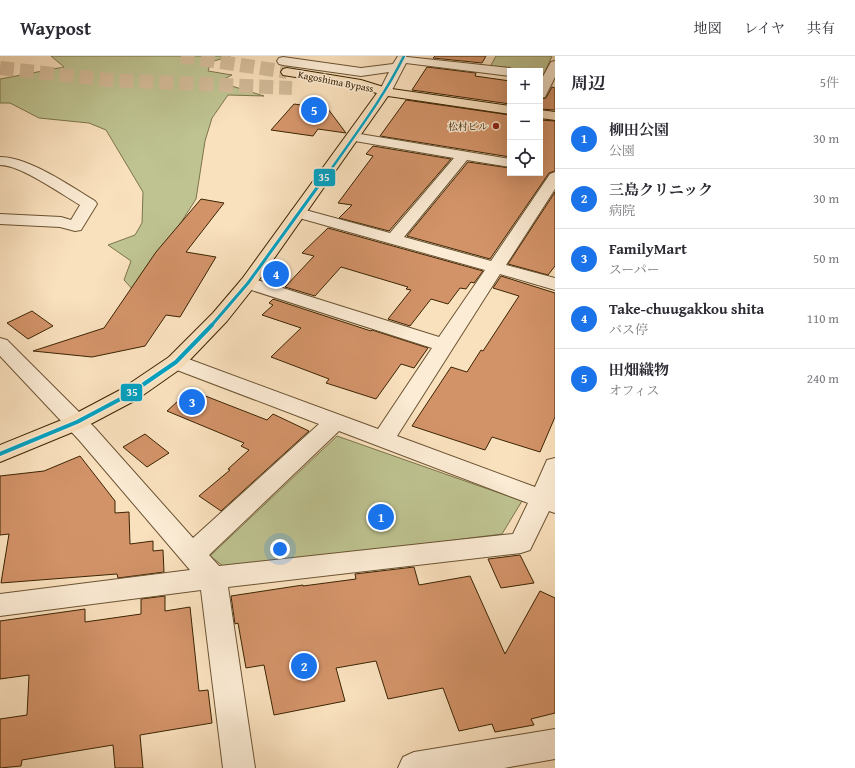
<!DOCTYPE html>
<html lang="ja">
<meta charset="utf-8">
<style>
body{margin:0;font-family:"Gentium Book Plus","Noto Serif JP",serif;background:#f2f2f3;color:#2b2b33}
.controls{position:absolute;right:12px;top:12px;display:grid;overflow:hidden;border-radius:0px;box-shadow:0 4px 16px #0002}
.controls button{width:36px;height:36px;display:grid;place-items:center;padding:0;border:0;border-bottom:1px solid #e1e1e2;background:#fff;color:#2b2b33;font:20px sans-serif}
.you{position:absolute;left:280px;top:493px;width:14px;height:14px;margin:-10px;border:3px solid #fff;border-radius:50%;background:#1a73e8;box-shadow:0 0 0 6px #1a73e833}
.badge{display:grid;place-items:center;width:26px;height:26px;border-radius:50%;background:#1a73e8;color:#fff;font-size:13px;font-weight:700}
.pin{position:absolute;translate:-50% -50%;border:2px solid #fff;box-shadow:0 1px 4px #0006}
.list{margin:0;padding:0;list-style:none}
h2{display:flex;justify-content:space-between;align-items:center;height:52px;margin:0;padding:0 16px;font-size:17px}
h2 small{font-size:13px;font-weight:400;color:#7c7c81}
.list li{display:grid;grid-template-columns:26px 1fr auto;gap:12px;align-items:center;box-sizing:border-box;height:60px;padding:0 16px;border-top:1px solid #e1e1e2}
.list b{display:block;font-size:15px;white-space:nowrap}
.list p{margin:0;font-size:13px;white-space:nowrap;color:#7c7c81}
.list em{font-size:13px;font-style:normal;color:#7c7c81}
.icon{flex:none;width:22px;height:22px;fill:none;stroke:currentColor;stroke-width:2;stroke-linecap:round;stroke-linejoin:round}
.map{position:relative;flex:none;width:555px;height:712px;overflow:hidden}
header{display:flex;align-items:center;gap:24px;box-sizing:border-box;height:56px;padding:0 20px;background:#fff;border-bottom:1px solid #e1e1e2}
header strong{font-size:19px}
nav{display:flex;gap:22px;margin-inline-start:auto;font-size:14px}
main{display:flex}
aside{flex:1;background:#fff}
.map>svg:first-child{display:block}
.green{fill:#bec391;stroke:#7c744a}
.building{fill:#d39369;stroke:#3b2403}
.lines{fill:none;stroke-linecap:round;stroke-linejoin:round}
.highway-tunnel{stroke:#d4bb99;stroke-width:14;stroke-dasharray:14 6;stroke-linecap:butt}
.minor-casing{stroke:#6b5332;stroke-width:2}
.major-casing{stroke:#3b2403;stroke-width:2}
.highway-casing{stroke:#3b2403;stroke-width:2}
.minor{fill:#fcecd5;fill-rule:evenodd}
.major{fill:#fae1be;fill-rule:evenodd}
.highway{fill:#fae1be;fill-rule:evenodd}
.bus-1-far2-casing{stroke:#fcecd5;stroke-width:4.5}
.bus-1-far1-casing{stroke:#fcecd5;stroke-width:5.5}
.bus-1-casing{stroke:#fcecd5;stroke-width:7}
.bus-1-far2{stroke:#03a2c4;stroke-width:2.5}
.bus-1-far1{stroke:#03a2c4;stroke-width:3}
.bus-1{stroke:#03a2c4;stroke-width:4}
.poi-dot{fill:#8f2418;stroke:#fcecd5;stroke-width:1.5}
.labels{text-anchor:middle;stroke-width:3;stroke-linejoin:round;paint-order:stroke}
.far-street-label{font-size:10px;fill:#3b2403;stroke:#fcecd5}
.far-poi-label{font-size:10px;fill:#3b2403;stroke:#fcecd5;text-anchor:end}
.line-badge{stroke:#fcecd5;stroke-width:1.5}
.badge-label{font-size:11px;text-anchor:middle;font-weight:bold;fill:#fff}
</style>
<header>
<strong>Waypost</strong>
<nav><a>地図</a><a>レイヤ</a><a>共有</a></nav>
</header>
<main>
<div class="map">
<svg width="555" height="712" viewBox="0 0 555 712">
<rect width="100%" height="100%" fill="#fae1be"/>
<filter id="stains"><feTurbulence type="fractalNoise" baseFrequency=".005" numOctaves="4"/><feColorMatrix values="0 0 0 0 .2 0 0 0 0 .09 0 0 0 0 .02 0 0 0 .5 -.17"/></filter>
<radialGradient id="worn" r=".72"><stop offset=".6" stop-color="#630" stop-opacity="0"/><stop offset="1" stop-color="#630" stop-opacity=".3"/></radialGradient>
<!-- green -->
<path class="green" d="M51,0h179l-19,6 -3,9 24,4 -8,4 -2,4 42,13 -36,-1 -16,23 -7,23 -9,58 -60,94 -12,-13 7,-19 -23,-16 27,-10 7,-12 1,-31 -37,-62 -17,-7 -50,-5 -29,-15h-10v-24l64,-12z
M496,0h56l-8,18h-4v-3h-22l-28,-4z
M337,380l185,65 -20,33 -275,35 -17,-13z"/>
<!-- building -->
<path class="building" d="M435,0h51l-4,7 -49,-5z
M427,11l49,6 -1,3 35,5v23l-98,-14z
M552,31l3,1v22l-15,-1v-10l6,-1z
M406,44l104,15v42l-130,-21z
M294,48l34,5 18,24 -28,-4 -5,7 -42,-6z
M540,64l15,1v50l-6,2 -59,86 -83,-23 61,-74 42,6v5h30z
M373,90l78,13 -62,72 -50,-13 13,-13 -14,-2 35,-47 -7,-2z
M555,136v74l-7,9 -40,-11z
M201,143l23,4 -38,49 30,5 -36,60 -14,-2 -21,31 -53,11 -59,-6 71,-23 52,-76z
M328,172l155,43 -9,12 -3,-1 -5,7 -6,-1 -12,16 -17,-5 -21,27 -22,-7 23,-29 -5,-1 2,-2 -67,-20 -26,29 -30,-9 29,-31 -12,-3z
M501,220l54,17v124l-15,35 -48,-15 -7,13 -73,-24 39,-59 16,5 14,-22 2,1 36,-55 -26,-8z
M273,243l98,32 1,-1 56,18 -14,20 -13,-4 -25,35 -50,-16 3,-4 -58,-22 30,-29 -39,-13 11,-10 -4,-2z
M32,255l21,15 -25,13 -21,-16z
M190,334l77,30 6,-6 36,17 -88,80 -22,-15 31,-26 -2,-1 21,-19 -8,-4 3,-3 -77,-32z
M145,378l24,19 -22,14 -24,-20z
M80,400l35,45v12l14,-1 1,32 23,-3v10l10,-1 1,22 -46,6 -1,-4 -116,9 8,-49 -9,1v-59l44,-5z
M520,499l14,28 -33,5 -13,-29z
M414,511l5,18 51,-9 35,78 35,-63 15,7v115l-24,6 3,6 -39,7 -3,-8 -33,7 -16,-43 -55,11 -12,-38 -40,7 9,33 -71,14 -10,-50 -18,3 -8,-45 -3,1 -4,-28 72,-11v1l53,-7 -1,-5z
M165,540v15l25,-4 9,84 9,-1 4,33 -72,12 3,33h-28l-2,-23 -91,15 -1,6 -21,2v-49l27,-4 2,-40 -29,4v-58l85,-12v13l56,-8v-15z"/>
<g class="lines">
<!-- highway-tunnel -->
<path class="highway-tunnel" d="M181,0l106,16
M0,12l109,12 183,8"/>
<!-- minor casing -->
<g class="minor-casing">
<path id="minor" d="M398,0l112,12 5,3h-5v5l-104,-13 -15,29 -1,3h-10l-1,-3 10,-20 -28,4 -78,-11 -4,-1 -2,-3 2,-3 4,-1 78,11 32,-4z
M555,5v16l-10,20 -5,1v-16l11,-20z
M354,77l156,26v8l-43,-7 -63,77 87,24 59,-87 5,-2v17l-49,76 49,13v12l-55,-16 -103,162 138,51 12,-27 8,-2v55l-6,-2 -19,39 -9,3 -293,34 27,181h-32l-22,-178 -201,26v-22l190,-24 -111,-130 -79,-84v-18l7,2 88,88 98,110 126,-114 -150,-57 -3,-5 3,-5 7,-1 7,1 195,72 54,-81 -190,-61 -3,-4 3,-4 6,-2 6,2 185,58 46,-67 -193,-54 -2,-3 2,-3 6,-2 92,25 64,-75 -105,-18 -2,-3 2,-3zM339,375l189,72 -15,31 -294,32 -10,-11z
M0,101c29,0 70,29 95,44l2,3 -16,26 -6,1 -15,-4 -60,-3v-10l61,3 10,3 9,-15c-19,-11 -59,-40 -80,-40z
M555,673v30l-51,9h-106l5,-11 11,-5z"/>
</g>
<!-- major casing -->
<g class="major-casing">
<path id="major" d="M385,32l125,18v8l-122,-18 -134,191 -27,34 -44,46 -47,33 -51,27 -85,35v-17l69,-28 51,-27 49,-33 44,-44 29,-34 138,-190z
M540,54l15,2v8l-15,-2z"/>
</g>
<!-- highway casing -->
<g class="highway-casing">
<path id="highway" d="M287,12l74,12 29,9 1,3 -1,3 -5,1 -26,-9 -76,-12 -2,-3 2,-3z"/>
</g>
<!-- minor -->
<use href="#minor" class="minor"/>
<!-- major -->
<use href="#major" class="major"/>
<!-- highway -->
<use href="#highway" class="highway"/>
<!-- bus-1-far2 casing -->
<g class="bus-1-far2-casing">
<path id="bus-1-far2" d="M327,119c27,-39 56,-76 77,-119"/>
</g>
<!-- bus-1-far1 casing -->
<g class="bus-1-far1-casing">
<path id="bus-1-far1" d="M211,270l37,-43 79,-109"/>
</g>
<!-- bus-1 casing -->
<g class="bus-1-casing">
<path id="bus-1" d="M0,398l77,-32 51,-27 48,-33 36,-37"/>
</g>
<!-- bus-1-far2 -->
<use href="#bus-1-far2" class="bus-1-far2"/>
<!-- bus-1-far1 -->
<use href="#bus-1-far1" class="bus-1-far1"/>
<!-- bus-1 -->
<use href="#bus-1" class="bus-1"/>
</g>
<!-- markers -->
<circle class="poi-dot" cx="496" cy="70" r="4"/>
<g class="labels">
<!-- far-street labels -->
<g class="far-street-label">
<text transform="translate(336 25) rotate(11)" y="4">Kagoshima Bypass</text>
</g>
<!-- far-poi labels -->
<g class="far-poi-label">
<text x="488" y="74">松村ビル</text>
</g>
</g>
<g class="line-badge">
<rect x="313" y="112" width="23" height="19" rx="4" fill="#03a2c4"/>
<rect x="120" y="327" width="23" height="19" rx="4" fill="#03a2c4"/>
</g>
<g class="badge-label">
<text x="324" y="125">35</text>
<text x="132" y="340">35</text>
</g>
<rect width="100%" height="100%" filter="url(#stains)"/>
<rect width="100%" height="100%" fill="url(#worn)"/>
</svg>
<div class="controls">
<button>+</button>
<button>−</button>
<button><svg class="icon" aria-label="locate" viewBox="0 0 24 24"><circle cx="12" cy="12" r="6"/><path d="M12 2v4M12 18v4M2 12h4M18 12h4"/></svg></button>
</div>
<div class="you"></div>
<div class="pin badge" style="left:381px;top:461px">1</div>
<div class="pin badge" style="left:304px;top:610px">2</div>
<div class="pin badge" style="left:192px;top:346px">3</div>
<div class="pin badge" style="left:276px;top:218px">4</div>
<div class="pin badge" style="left:314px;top:54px">5</div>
</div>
<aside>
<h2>周辺<small>5件</small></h2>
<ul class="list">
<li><span class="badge">1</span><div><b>柳田公園</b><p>公園</p></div><em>30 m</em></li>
<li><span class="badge">2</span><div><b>三島クリニック</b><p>病院</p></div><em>30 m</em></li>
<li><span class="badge">3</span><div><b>FamilyMart</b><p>スーパー</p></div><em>50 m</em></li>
<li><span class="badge">4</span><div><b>Take-chuugakkou shita</b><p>バス停</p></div><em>110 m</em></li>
<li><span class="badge">5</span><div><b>田畑織物</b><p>オフィス</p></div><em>240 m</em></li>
</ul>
</aside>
</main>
